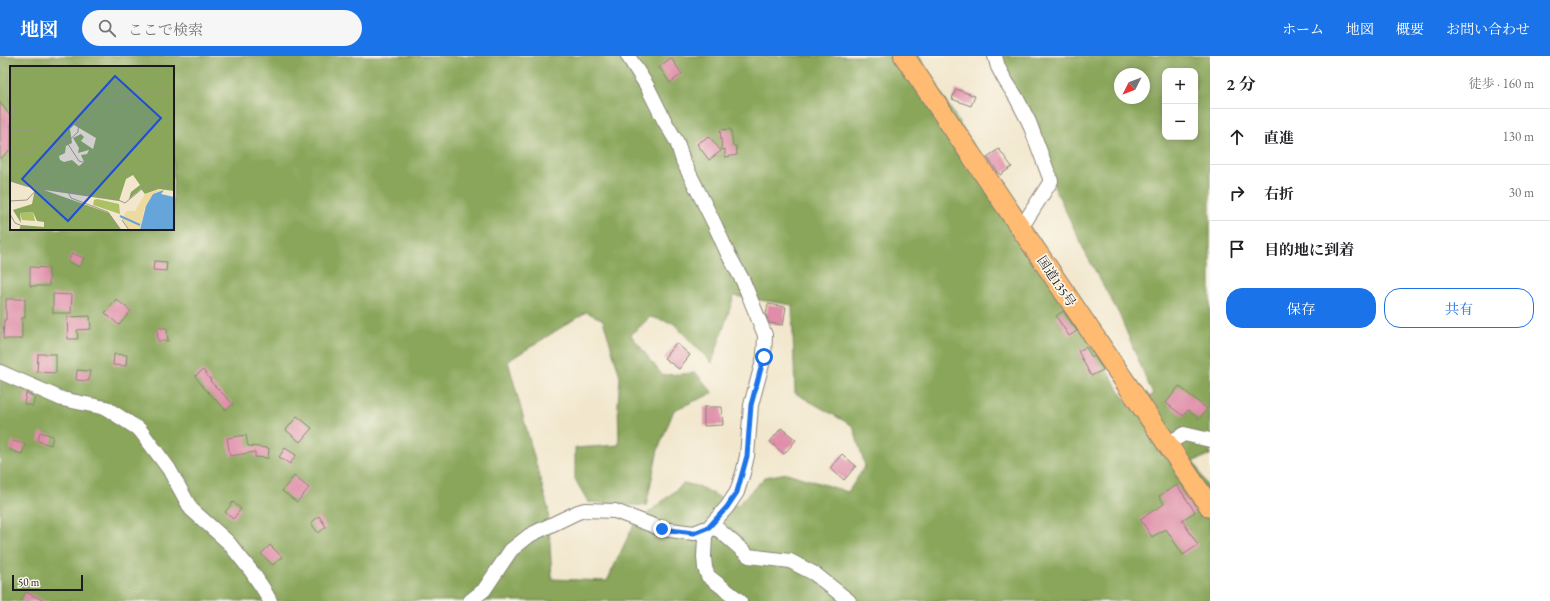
<!DOCTYPE html>
<html lang="ja">
<meta charset="utf-8">
<style>
body{margin:0;font-family:"EB Garamond","Noto Serif JP",serif;background:#f6f6f6;color:#202124}
.controls{position:absolute;right:12px;top:12px;display:grid;overflow:hidden;border-radius:8px;box-shadow:0 2px 10px #0003}
.controls button{width:36px;height:36px;display:grid;place-items:center;padding:0;border:0;border-bottom:1px solid #e0e0e0;background:#fff;color:#202124;font:20px sans-serif}
.compass{position:absolute;left:1114px;top:12px;width:36px;height:36px;border-radius:50%;background:#fff;box-shadow:0 2px 10px #0003;rotate:228deg}
.scale{position:absolute;left:12px;bottom:10px;width:71px;box-sizing:border-box;padding-left:4px;border:2px solid #1c1c1c;border-top:0;font-size:11px;line-height:14px;white-space:nowrap;color:#1c1c1c;-webkit-text-stroke:3px #fbf7ec;paint-order:stroke}
.stop{position:absolute;width:12px;height:12px;margin:-9px;border:3px solid #1a73e8;border-radius:50%;background:#fff}
.stop.end{background:#1a73e8;border-color:#fff;box-shadow:0 1px 4px #0008}
.list{margin:0;padding:0;list-style:none}
h2{display:flex;justify-content:space-between;align-items:center;height:52px;margin:0;padding:0 16px;font-size:17px}
h2 small{font-size:13px;font-weight:400;color:#757577}
.list li{display:grid;grid-template-columns:26px 1fr auto;gap:12px;align-items:center;box-sizing:border-box;height:56px;padding:0 16px;border-top:1px solid #e0e0e0}
.list b{display:block;font-size:15px;white-space:nowrap}
.list em{font-size:13px;font-style:normal;color:#757577}
.actions{display:flex;gap:8px;padding:12px 16px}
.actions a{flex:1;padding:9px 0;border:1px solid #1a73e8;border-radius:16px;text-align:center;font-size:14px;color:#1a73e8}
.actions .main{background:#1a73e8;color:#fff}
.icon{flex:none;width:22px;height:22px;fill:none;stroke:currentColor;stroke-width:2;stroke-linecap:round;stroke-linejoin:round}
.map{position:relative;flex:none;width:1210px;height:545px;overflow:hidden}
header{display:flex;align-items:center;gap:24px;box-sizing:border-box;height:56px;padding:0 20px;background:#1a73e8;color:#fff}
header strong{font-size:19px}
nav{display:flex;gap:22px;margin-inline-start:auto;font-size:14px}
.search{width:280px;height:36px;background:#f6f6f6;display:flex;align-items:center;gap:10px;box-sizing:border-box;padding:0 14px;border-radius:22px;color:#757577;font-size:15px}
main{display:flex}
aside{flex:1;background:#fff}
.map>svg:first-child{display:block}
.forest{fill:#89a65a;stroke:#52613b;fill-rule:evenodd}
.building{fill:#df8da8}
.lines{fill:none;stroke-linecap:round;stroke-linejoin:round}
.minor-casing{stroke:#878274;stroke-width:16}
.highway-casing{stroke:#878274;stroke-width:22}
.minor{stroke:#fff;stroke-width:14}
.highway{stroke:#febb71;stroke-width:20}
.route{stroke:#1a73e8;stroke-width:5}
.labels{text-anchor:middle;stroke-width:3.5;stroke-linejoin:round;paint-order:stroke}
.street-label{font-size:13px;fill:#1c1c1c;stroke:#fbf7ec}
.inset-river{fill:none;stroke:#66a5d9;stroke-width:2}
.inset-road{fill:none;stroke:#9c9686;stroke-width:1}
.view{fill:#1d4ed8;fill-opacity:0.15;stroke:#1d4ed8;stroke-width:2}
.inset-edge{fill:none;stroke:#1c1c1c;stroke-width:2}
</style>
<header>
<strong>地図</strong>
<div class="search"><svg class="icon" aria-label="search" viewBox="0 0 24 24"><circle cx="10" cy="10" r="6"/><path d="M15 15l6 6"/></svg>ここで検索</div>
<nav><a>ホーム</a><a>地図</a><a>概要</a><a>お問い合わせ</a></nav>
</header>
<main>
<div class="map">
<svg width="1210" height="545" viewBox="0 0 1210 545">
<rect width="100%" height="100%" fill="#fbf7ec"/>
<filter id="ink" filterUnits="userSpaceOnUse"><feTurbulence type="fractalNoise" baseFrequency=".025" numOctaves="2"/><feDisplacementMap in="SourceGraphic" scale="8" xChannelSelector="R" yChannelSelector="G"/><feConvolveMatrix kernelMatrix="1 2 1 2 8 2 1 2 1" color-interpolation-filters="sRGB"/></filter>
<filter id="wash" filterUnits="userSpaceOnUse"><feTurbulence type="fractalNoise" baseFrequency=".012" numOctaves="4" result="noise"/><feDisplacementMap in="SourceGraphic" scale="16" xChannelSelector="R" yChannelSelector="G"/><feGaussianBlur stdDeviation="0.9" result="paint"/><feColorMatrix in="noise" values="0 0 0 0 0 0 0 0 0 0 0 0 0 0 0 0 0 1.4 0 .05"/><feComposite in="paint" operator="in"/></filter>
<g filter="url(#wash)">
<rect width="100%" height="100%" fill="#f2e7cd"/>
<!-- forest -->
<path class="forest" d="M0,0h919l209,349 25,-10 -34,-81 -32,-58 -53,-112 -34,-88h210v399l-16,6 16,31v109h-1210zM11,11h162v162h-162zM1165,15h30v66h-30zM1120,18h24v24h-24zM734,240l58,9 3,88 58,33 12,40 -17,26 -61,-19 -22,4 -28,29 -37,-19 -16,-4 -51,43 -26,55 -55,-2 -4,-71 -40,-147 78,-49 17,8 17,56 -2,27 1,42 -44,3v31l13,23 58,4 12,-56 16,-40 39,-17 -17,-20 -34,2 -31,-40 19,-18 23,6 39,40z"/>
<g id="blocks">
<!-- building -->
<path class="building" d="M671,2l11,16 -12,9 -11,-16z
M956,33l19,7 -4,10 -19,-7z
M0,46l11,15v32l-11,10z
M731,73l2,17h3l1,9 -12,2v-8l-3,1 -2,-20z
M709,80l12,15 -12,9 -12,-16z
M999,93l13,18 -12,8 -13,-18z
M72,197l12,5 -4,9 -12,-5z
M154,205l13,1 -1,9 -13,-1z
M30,211l19,1v18h-19z
M53,238l19,1 -1,18h-18z
M6,243h19v19h-3v21h-19l1,-19h2z
M116,243l15,12 -12,14 -14,-12z
M768,248l18,3 -3,18 -14,-2 -3,-8z
M1063,255l14,20 -8,5 -13,-20z
M90,260l1,13 -14,1 1,9h-10l-1,-22z
M157,272h10l1,13h-10z
M676,287l14,12 -11,14 -15,-11z
M1086,291l6,10 2,-1 9,14 -12,6 -13,-25z
M38,298h18v19l-19,-1z
M114,298l13,1 -1,11 -13,-1z
M77,314l13,1 -1,10 -13,-1z
M203,314l8,10 -1,1 23,23 -7,6 -22,-22 -9,-12z
M1179,330l28,23 -8,10 -11,-9 -5,6 -17,-13z
M26,337l9,4 -2,9 -9,-2z
M704,351h18l1,18 -19,1z
M297,360l15,12 -12,14 -14,-12z
M781,372l15,12 -12,14 -14,-12z
M40,376l13,4 -2,9 -13,-4z
M246,379l2,11 21,2 -1,10 -13,-1v-5l-25,4 -3,-18z
M12,385l13,3 -3,10 -12,-4z
M285,392l11,7 -6,9 -11,-7z
M842,398l14,12 -12,14 -14,-12z
M294,420l15,12 -12,14 -15,-11z
M1177,429l18,27 -13,8 16,25 -15,10 -17,-26 -14,8 -12,-18 24,-15 -5,-8z
M233,446l8,7 -8,10 -8,-7z
M319,460l7,11 -8,6 -7,-10z
M270,489l12,12 -9,8 -12,-11z
M26,536l19,9h-24z"/>
</g>
</g>
<g filter="url(#ink)">
<use href="#blocks" fill-opacity="0" stroke="#878274" stroke-width="1"/>
<g class="lines">
<!-- minor casing -->
<g class="minor-casing">
<path id="minor" d="M628,0l19,30 18,36 12,20 6,19 31,62 14,31 15,27 22,54 -1,22 -13,48 -4,51 -4,17 -6,19 -10,15 -18,20 -4,10 -1,20 1,11 3,8 32,25
M995,0l3,11 7,13 11,17 13,25 22,59 -30,47
M0,316l62,27 44,9 34,22 29,39 22,40 37,33 24,30 12,18 6,11
M1167,388l17,-10 26,6
M470,545l14,-11 27,-40 19,-15 48,-23 7,-2 30,1 47,18 32,4 15,-6 10,3 30,26 41,5 25,13 34,27"/>
</g>
<!-- highway casing -->
<g class="highway-casing">
<path id="highway" d="M904,0l306,451"/>
</g>
<!-- minor -->
<use href="#minor" class="minor"/>
<!-- highway -->
<use href="#highway" class="highway"/>
</g>
</g>
<g class="lines" filter="url(#ink)">
<!-- route -->
<path class="route" d="M662,473l32,4 15,-6 18,-20 10,-15 10,-36 4,-51 13,-48"/>
</g>
<g class="labels">
<!-- street labels -->
<g class="street-label">
<text transform="translate(1057 225) rotate(56)" y="5">国道135号</text>
</g>
</g>
<!-- overview -->
<g transform="translate(10 10)">
<rect width="164" height="164" fill="#f2e7cd"/>
<path d="M87,133l22,5 1,10 -27,-9 1,-5zM23,146l2,9 -13,-1 -2,-7z" fill="#acc064"/>
<path d="M0,0h164v125l-15,-2 -14,5 -4,-5 -12,10 2,-7 9,-7 -7,-10 -7,4 -7,22 -75,-11 65,23 12,17h-102l2,-5 23,2v-5l-7,-1 -4,-9 -13,1 1,10 -8,-13 19,-6 3,-15 -25,-8zM64,59l22,13 -3,11 -12,-8 3,-4 -3,-3 -8,4 6,10 -1,5 11,-3 -2,4 -6,1 3,7 -5,4 -7,-6 -8,2 -4,-2 -1,-4 6,-3 1,-7 6,-3 -2,-14z" fill="#89a65a" fill-rule="evenodd"/>
<path d="M149,123l3,1 -9,4 -9,16 -4,20h-11l-7,-11 4,-8h9l10,-17z" fill="#eeda9e"/>
<path d="M154,124l-3,4 13,3v33h-34l6,-24 7,-12z" fill="#66a5d9"/>
<path class="inset-river" d="M110,150l20,9"/>
<path class="inset-road" d="M0,36l5,10 -5,10 2,8 23,1 12,9 17,-2 15,23 40,11 55,-1M0,91l4,-3h13l6,-6 22,-1 12,-5 11,-10 1,-18 9,-17 31,4 19,-9 15,2 21,-5M0,115l16,5 88,12 11,5 18,-15 31,-5M58,126l3,6 37,14 13,18M0,135l17,-1 12,-13M0,148l5,9 17,7M112,154l7,10"/>
<path class="view" d="M105,10l46,42 -93,103 -46,-42z"/>
<rect width="164" height="164" class="inset-edge"/>
</g>
</svg>
<div class="controls">
<button>+</button>
<button>−</button>
</div>
<svg class="compass" viewBox="-18 -18 36 36"><path d="M0-13l5 13h-10z" fill="#e53935"/><path d="M0 13l5-13h-10z" fill="#757577"/></svg>
<div class="scale">50 m</div>
<div class="stop" style="left:764px;top:301px"></div>
<div class="stop end" style="left:662px;top:473px"></div>
</div>
<aside>
<h2>2 分<small>徒歩 · 160 m</small></h2>
<ul class="list">
<li><svg class="icon" aria-label="ahead" viewBox="0 0 24 24"><path d="M12 20V5M6 11l6-6 6 6"/></svg><div><b>直進</b></div><em>130 m</em></li>
<li><svg class="icon" aria-label="right" viewBox="0 0 24 24"><path d="M7 20v-9h11M14 6l5 5-5 5"/></svg><div><b>右折</b></div><em>30 m</em></li>
<li><svg class="icon" aria-label="arrive" viewBox="0 0 24 24"><path d="M6 21V4h12l-3 4 3 4H6"/></svg><div><b>目的地に到着</b></div></li>
</ul>
<div class="actions"><a class="main">保存</a><a>共有</a></div>
</aside>
</main>
